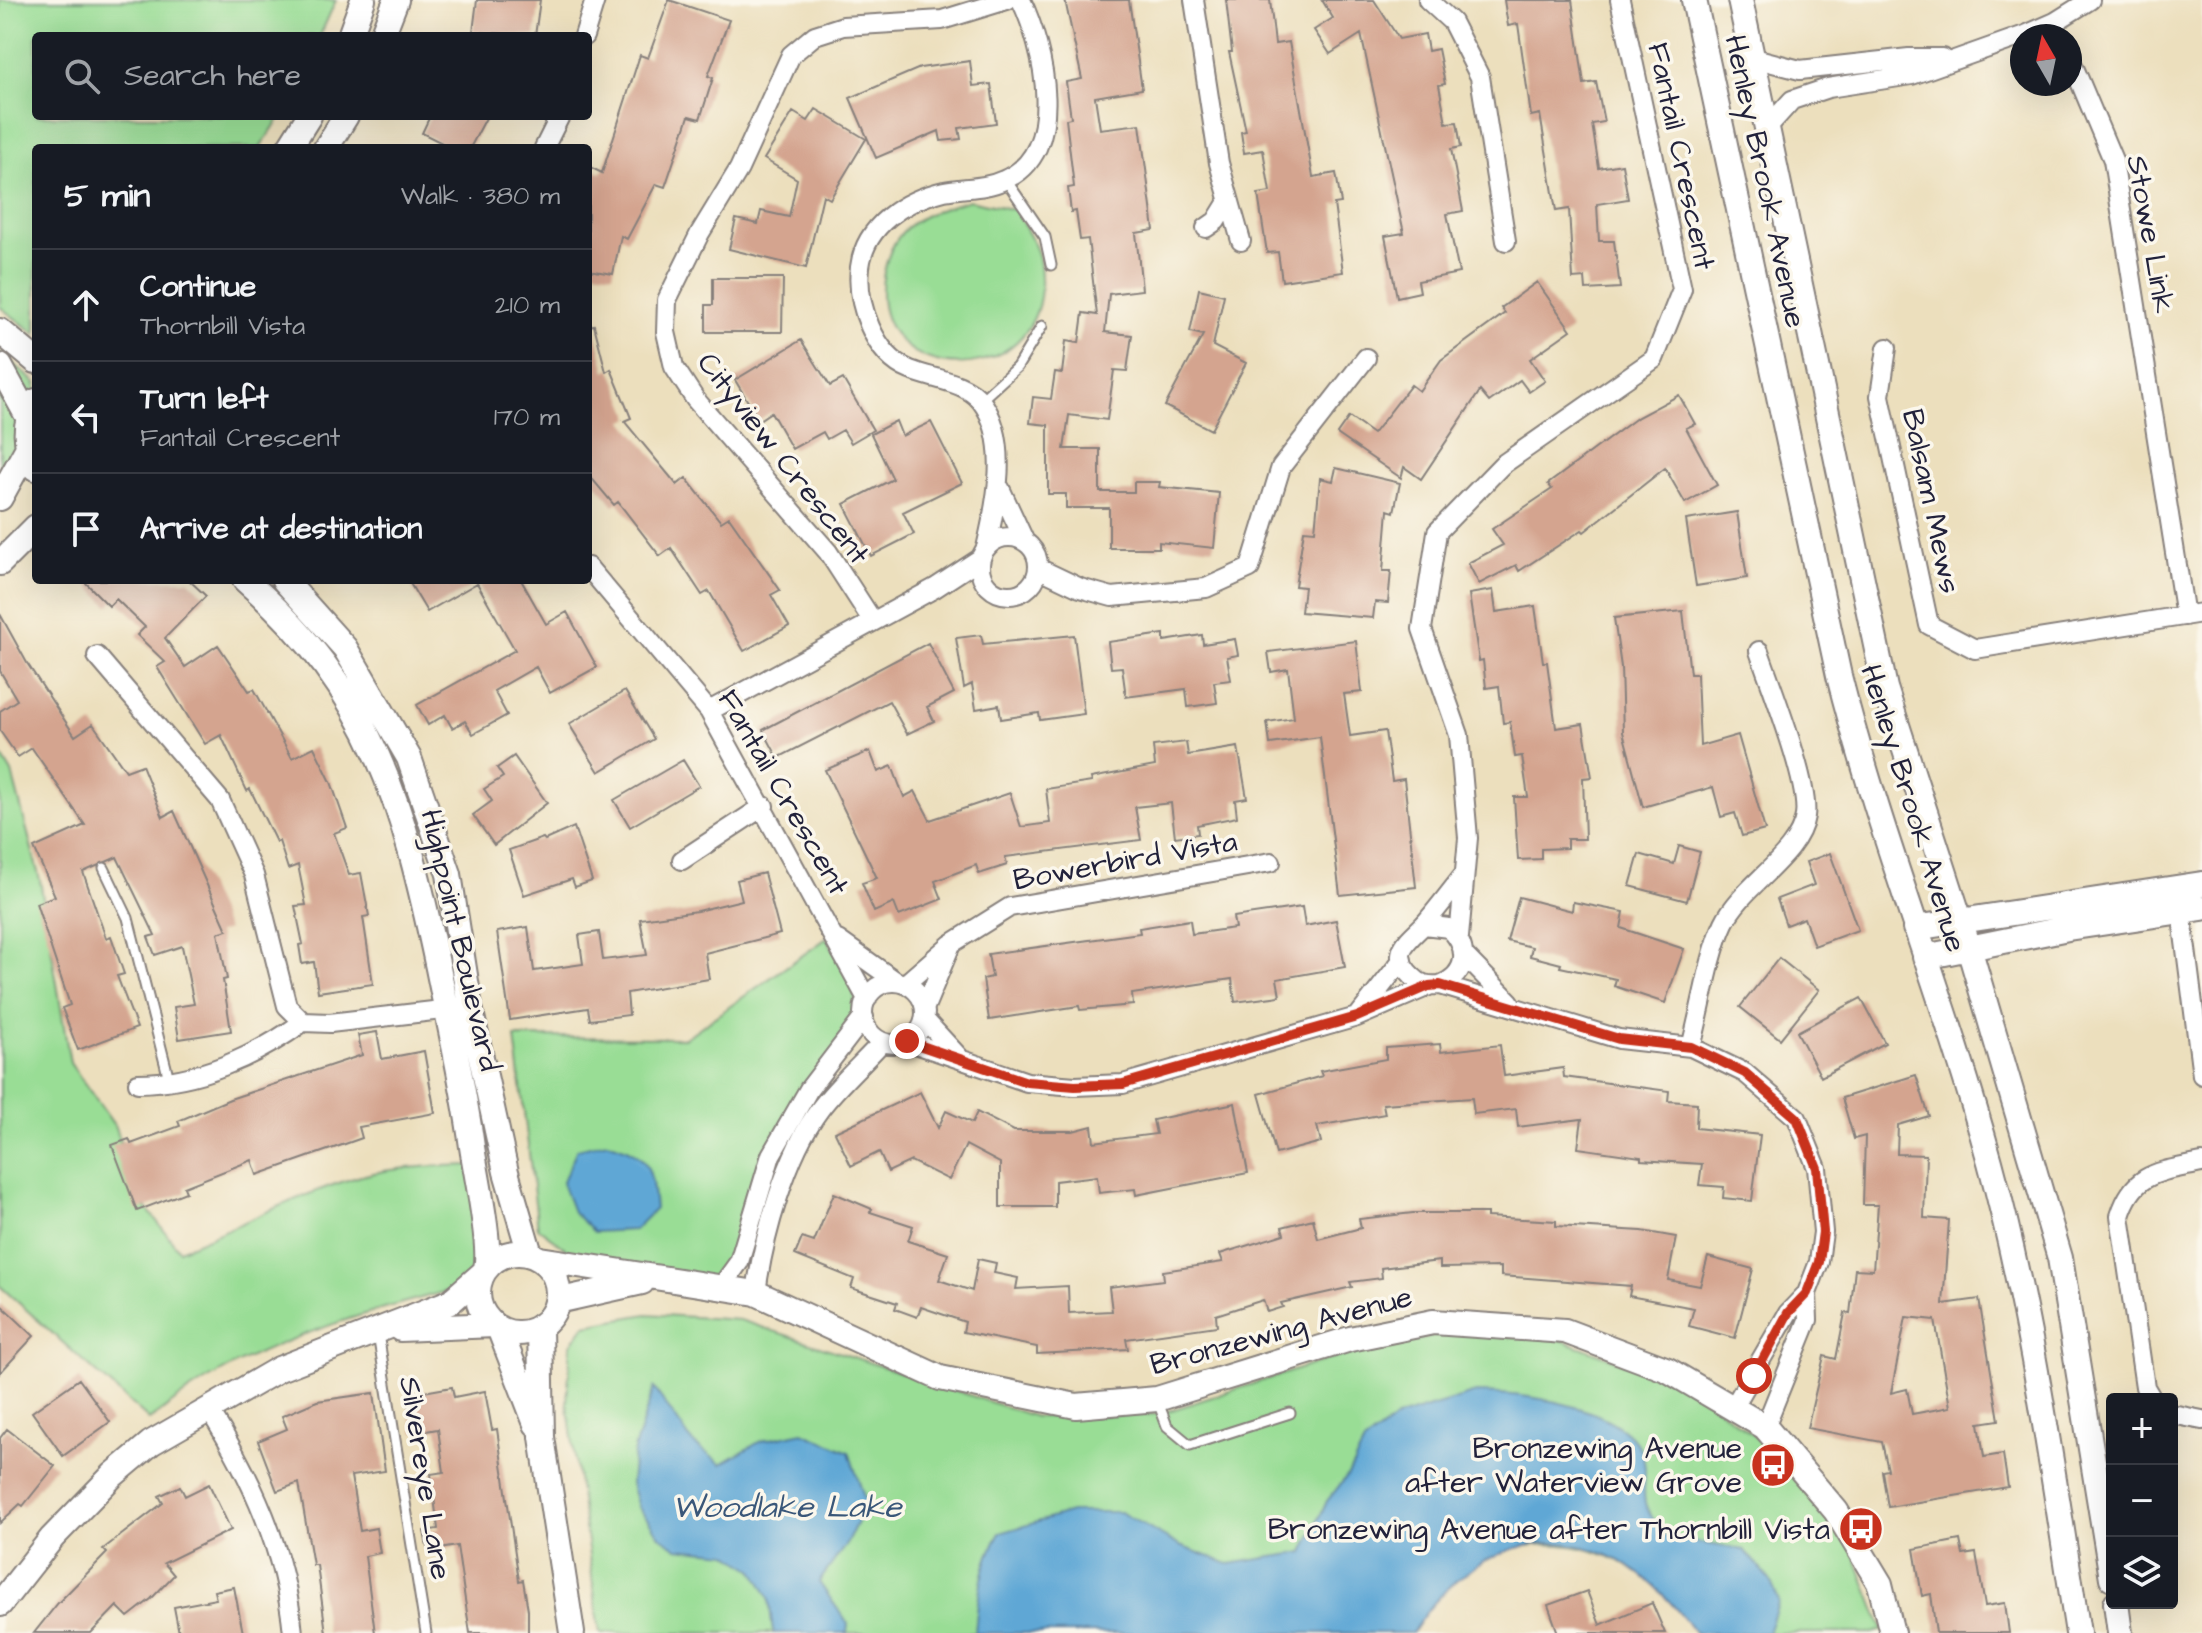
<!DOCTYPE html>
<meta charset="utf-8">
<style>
body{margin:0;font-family:"Architects Daughter",sans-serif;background:#20242c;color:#f1f3f6}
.controls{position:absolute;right:24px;bottom:24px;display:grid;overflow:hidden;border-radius:8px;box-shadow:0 8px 32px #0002}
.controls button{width:72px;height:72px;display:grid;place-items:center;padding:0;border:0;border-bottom:2px solid #363941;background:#171b24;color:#f1f3f6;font:40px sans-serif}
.compass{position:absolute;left:2010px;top:24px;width:72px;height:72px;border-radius:50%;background:#171b24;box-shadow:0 8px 32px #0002;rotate:351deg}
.stop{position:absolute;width:24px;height:24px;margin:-18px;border:6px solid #c8321e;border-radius:50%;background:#fff}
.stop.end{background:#c8321e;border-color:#fff;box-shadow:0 2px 8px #0008}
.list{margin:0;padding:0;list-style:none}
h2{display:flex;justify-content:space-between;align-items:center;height:104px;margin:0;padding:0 32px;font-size:34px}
h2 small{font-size:26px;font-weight:400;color:#9ea1a6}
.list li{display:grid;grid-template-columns:52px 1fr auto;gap:24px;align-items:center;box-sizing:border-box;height:112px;padding:0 32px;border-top:2px solid #363941}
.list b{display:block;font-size:30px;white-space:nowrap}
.list p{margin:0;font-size:26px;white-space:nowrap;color:#9ea1a6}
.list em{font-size:26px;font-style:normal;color:#9ea1a6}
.icon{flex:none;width:44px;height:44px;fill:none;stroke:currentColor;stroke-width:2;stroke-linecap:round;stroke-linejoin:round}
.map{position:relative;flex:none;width:2202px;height:1633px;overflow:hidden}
.search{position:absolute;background:#171b24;box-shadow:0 8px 32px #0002;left:32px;top:32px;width:560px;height:88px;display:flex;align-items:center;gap:20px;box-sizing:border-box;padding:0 28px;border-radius:8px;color:#9ea1a6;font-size:30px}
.panel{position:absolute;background:#171b24;box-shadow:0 8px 32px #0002;left:32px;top:144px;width:560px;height:440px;border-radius:8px}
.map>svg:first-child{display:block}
.green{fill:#99dd95;stroke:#5e8068;stroke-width:2}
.water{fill:#5ea7d5;stroke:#406488;stroke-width:2}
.building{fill:#d4a48f;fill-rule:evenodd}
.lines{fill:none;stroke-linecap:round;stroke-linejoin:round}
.lane-casing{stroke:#87807c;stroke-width:13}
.street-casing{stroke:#87807c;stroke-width:22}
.secondary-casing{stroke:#87807c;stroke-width:28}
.lane{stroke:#fff;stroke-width:9}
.street{stroke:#fff;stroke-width:18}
.secondary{stroke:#fff;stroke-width:24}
.route{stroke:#c8321e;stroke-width:10}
.labels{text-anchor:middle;stroke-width:7;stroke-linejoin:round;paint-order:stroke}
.street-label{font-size:30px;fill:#22223b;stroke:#fbf7ec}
.poi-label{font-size:30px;fill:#22223b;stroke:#fbf7ec;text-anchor:end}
.water-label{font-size:32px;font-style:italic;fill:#3a5779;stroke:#fbf7ec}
</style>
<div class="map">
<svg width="2202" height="1633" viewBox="0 0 2202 1633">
<rect width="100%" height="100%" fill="#fbf7ec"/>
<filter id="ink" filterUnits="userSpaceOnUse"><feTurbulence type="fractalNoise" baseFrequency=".0125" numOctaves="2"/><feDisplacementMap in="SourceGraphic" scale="16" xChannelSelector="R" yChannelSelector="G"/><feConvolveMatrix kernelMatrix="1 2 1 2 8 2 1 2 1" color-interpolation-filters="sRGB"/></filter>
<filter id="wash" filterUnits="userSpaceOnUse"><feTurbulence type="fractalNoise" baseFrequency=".006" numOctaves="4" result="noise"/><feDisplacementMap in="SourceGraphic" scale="32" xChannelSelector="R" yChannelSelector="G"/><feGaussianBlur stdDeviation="1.8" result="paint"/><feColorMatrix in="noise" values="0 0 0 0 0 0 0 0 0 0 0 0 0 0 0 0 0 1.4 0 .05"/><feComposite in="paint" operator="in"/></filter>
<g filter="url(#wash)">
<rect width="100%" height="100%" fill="#ecdfbd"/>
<!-- green -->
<path class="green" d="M0,0h336l-16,36h-284v80h245l-21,32h-224v186l-36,-27z
M969,200l46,10c7,14 21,32 24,48 25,139 -179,138 -155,14 10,-50 40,-58 85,-72z
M0,352l36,31v17l-36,95z
M0,753l12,20 28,107 30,183 44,62 32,82 33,43c61,-24 119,-56 182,-74 38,-10 77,-10 116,-11l13,85 -26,37c-86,21 -176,47 -254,91 -21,12 -41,28 -61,42l-149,-134z
M827,938l25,45 5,26 -7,23 -41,51 -82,193 -20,7 -130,-26 -39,-29 -23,-191 170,1z
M647,1314l93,6 296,97 123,-3 171,-55 118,-26 108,5 136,50 89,69 70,89 32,84 -10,3h-177c-16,-20 -34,-43 -55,-58 -55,-42 -142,-42 -192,9 -15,14 -26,32 -37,49h-812l-33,-231 4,-58 14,-19z"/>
<!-- water -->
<path class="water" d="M607,1142c44,13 44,25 48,67l-21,21 -40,2 -21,-20 -11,-29 15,-34z
M654,1388l39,55 28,21 40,-23 42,-9 46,20 17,51 -19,40 -28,39 29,42 -1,9h-74l-4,-35 -15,-28 -26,-17 -51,-5 -17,-12 -22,-29 -7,-23 3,-35z
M1476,1393c44,0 144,12 165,58 9,20 -1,39 5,55 4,11 14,21 20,31l78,13 26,30 9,21 -11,32h-72c-16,-20 -34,-42 -55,-58 -85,-64 -178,-25 -229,58h-437c3,-36 6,-69 25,-100l71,-21h49l60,34 49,18 75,-12 23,-51 21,-26 16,-32 34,-26z"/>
<g id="blocks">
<!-- building -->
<path class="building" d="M477,0h63l-5,36 -62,-4z
M669,0l60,20 -21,56 5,2 -13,41 -11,-3 -24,71 -9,-3 -29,55 -6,-3 -8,38 -25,-4v-104l14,7 38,-118 8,3z
M1065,0h64l13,89 -47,8 5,32 40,-5 14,106 -18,3 6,57 -33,4 -4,38 27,3 -5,36 -13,-1 -7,50 -38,-5 -5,34h36v43h34v-10h26l-1,5 60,6 -5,55 -55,-6v6h-50v-40h-43v-14h-18v-69l-18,-2 3,-26 18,2 4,-27 7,1 4,-32 13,2 4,-30 14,2 -9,-76 -8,1 -4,-29 -5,1 -3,-24 6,-1 -8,-68 5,-1 -5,-36 16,-3z
M1226,0h44l5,44 14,-2 24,135 23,-4 5,30 -7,1 9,68 -61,9 -4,-29 -11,1 -9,-59 12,-2 -7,-42 -19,3 -3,-21 5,-1 -17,-79h3z
M1322,0h52l25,39 26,-5 3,17 10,-2 7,35 -6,1 7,38 11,-1 4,25 -10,2 12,62 -16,3 12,59 -41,8 2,11 -23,5 -12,-61 19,-3 -43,-199 -31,20 -16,-24 19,-12z
M1504,0h68l12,84 12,-2 8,40 -12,2 7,44 23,-4 6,35 -31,5 2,37h15l6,47 -34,2 -1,-12 -12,1 -4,-70 -13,2 -16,-97 -9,2 -13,-92 -10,2z
M970,61l3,25 18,-2 5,39 -37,5 2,11 -20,2 -2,-10 -63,27 -26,-60 70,-30z
M816,109l50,30 -36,60 -7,-4 -17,73 -77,-19 7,-30 22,5 3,-13 28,6 8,-38 -33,-20 29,-47 15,9z
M430,116h57l-17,32h-18l-30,-15z
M713,278h70l-1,54h-76v-27h7z
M1537,282l34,48 -41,29 15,22 -16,11 -9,-12 -31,22 -9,-11 -59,88 -17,-12 -3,11 -64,-44 12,-17 24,17 38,-49 8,6 22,-31 64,-47 -4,-5z
M1199,289l25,6 -11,51 33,17 -35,67 -46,-24 38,-71 -13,-3z
M594,325l12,47 5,-3 20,49 -7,3 53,64 9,-7 35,44 8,-5 51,73 -9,5 18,31 -45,25 -35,-60 -7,4 -31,-47 -11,8 -42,-54 -4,3 -26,-31v-148z
M801,340l29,46 13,-7 30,51 -22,13 -8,-13 -16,9 -4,-7 -31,17 -21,-37 -12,8 -24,-40z
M1679,395l16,29 -9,4 31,57 -32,18 -20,-35 -81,64 -2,-2 -63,41 -3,-6 -37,19 -11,-21 35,-18 -11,-16 60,-40 -4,-5 90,-67z
M896,421l6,15 29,-14 31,61 -59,29 11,22 -43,22 -27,-52 49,-25 -22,-45z
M1336,468l64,15 -6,29 -6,-2 -5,61h8l-3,32 -13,-1 -2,16 -72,-6 3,-25 -9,-1 9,-56 11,1 5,-53 13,3z
M1737,512l10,66 -51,8 -10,-66z
M83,580h106l17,16 -41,42 20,29 33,-22 31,46 5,-2 38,69 22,-11 17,35 16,46 -13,5 15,42 12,-2 8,43 -6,1 10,67 -55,8 -4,-30 -12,2 -3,-19 4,-1 -8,-38 11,-1 -8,-40 -10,4 -9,-28 -3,1 -26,-53 -3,2 -26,-56 -16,9 -48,-77 8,-5 -28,-27 8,-8 -29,-28 -7,7z
M408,580h113l25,44 21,-12 30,55 -47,26 -14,-26 -42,24 13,24 -34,19 -8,-13 -13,7 -7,-13 -17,10 -11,-20 98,-55 -38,-67 -50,29z
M1493,590l3,22 39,-6 8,56h4l9,66 27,-4 9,53 -9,1 2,61h-18v9l-26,1v10l-23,1 -4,-63h14l-6,-41 -7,1 -5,-35 -7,1 -4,-37 -13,2 -3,-28 -4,1 -10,-67z
M1683,611l7,63h7l3,72 38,-11 27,95 -23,6 -7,-23 -14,4 -8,-30 -70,20 -20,-75 -2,-65 -7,-49z
M0,614l27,49 48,73 18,-12 33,47 16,-6 21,52 11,-6 53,119 -9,3 9,46 -4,1 8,51 -52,8 -5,-32 20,-3 -12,-58 -27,9 -7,-18 7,-2 -38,-78 -34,15 23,66 5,-2 13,38 -7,2 20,52 -59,22 -16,-42 8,-3 -34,-102 19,-7 -21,-48 51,-23 -53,-77 -14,9 -18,-26v-20l17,-11 -17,-29z
M1164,634v7l38,-6 1,9 32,-5 3,16 -11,2 4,23 -17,2 3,21 -29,4 -2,-18 -60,8 -4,-30 -11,1 -3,-26z
M981,635l2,9 91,-9 10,79 -44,6 -1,-7 -38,6 -2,-14 -23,4 -4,-25 -8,4 -8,-50z
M1356,641l6,51 -18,2 6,42 35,-5 7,50 12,-2 12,108 -76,8 -20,-158 -50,7 -3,-22 27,-4 -6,-49 -17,3 -3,-20z
M928,643l26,50 -27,14 7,14 -27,13 -18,-33 -111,57 -15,-28z
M625,691l29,48 -55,33 -30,-48z
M1186,742l2,13 50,-8 9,51 -12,2 2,17 -40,8 1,9 -23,3 -4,-34 -36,4 6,33 -136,17 2,8 -28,9 -3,-9 -41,16 7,18 -43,17 -5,-13 -20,9 -12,-29 15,-5 -52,-108 45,-19 8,21 14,-6 12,31 11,-6 15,29 80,-27 11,34 29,-4 -4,-34 46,-7 -1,-4 64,-12 -2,-20z
M514,756l33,47 -53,42 -21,-30 19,-14 -8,-12 19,-12 -6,-9z
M683,760l16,26 -69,41 -16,-27z
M574,827l18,54 -17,6 -3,-8 -48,16 -15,-45 34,-12 2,2z
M1679,846l21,6 -13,49 -57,-15 9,-32 35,10z
M1830,853l28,77 -44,16 -10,-28 -18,7 -9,-26 37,-14 -8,-23z
M764,873l16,61 -75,19 4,26 -82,14 2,22 -39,5 -2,-12 -78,12 -13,-88 31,-5 6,44 49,-7 -4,-29 20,-3 4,28 44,-5 -7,-36 57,-8 45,-11 -5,-20z
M1519,897l53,14 1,-9 51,10 -3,16 63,21 -19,54 -51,-17 2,-7 -56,-12 1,-3 -31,-8 2,-9 -25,-6z
M1302,907l3,19 31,-6 9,47 -68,12 3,17 -45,6 -3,-23 -100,15 1,11 -53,5 -1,-4 -90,14 -6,-41 9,-2 -4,-23 152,-21 -1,-5 51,-8 2,14 43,-6 -2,-11z
M1779,958l40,32 -39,49 -40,-32z
M1861,998l24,45 -64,34 -24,-45z
M377,1032l5,27 42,-8 11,62 -76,14 3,11 -105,37 -5,-15 -68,27 2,5 -49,19 -25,-66 17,-6 2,5 49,-18 -2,-5 52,-22 132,-44 -4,-20z
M1440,1044l1,8 59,-7 4,31 59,-8 1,9 105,14 -1,10 29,2 -1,25 64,7 -8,66 -29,-3 1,-11 -25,-2 3,-21 -61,-4v-3l-63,-9 4,-29 -64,8 -2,-18 -42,5 -2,-16 -89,6 2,10 -68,12 4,16 -45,12 -17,-60 63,-18 -2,-5 66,-12v-11z
M1916,1075l13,41 -31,9 -1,29 29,1 -2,63 25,2 -6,84 36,-5 20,121 -20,3 5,34 19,-3 5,33 -120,20 -6,-36 6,-1 -6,-28 -75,-14 17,-72 12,3 9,-46 5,1 5,-45 18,1 5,-65h-15l2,-69 -11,3 -12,-41zM1906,1317l29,3 15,87 -38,7 -5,-25 -16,4z
M920,1092l18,36 8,-17 26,12 5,-11 37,19h59l19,-5 2,16 62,-8 -3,-14 82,-17 13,70 -112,22 -1,-6 -36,4 -2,-17 -42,5v26h-55v-44l-34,-18 -17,35 -38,-19 -23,11 -9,-20 -28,14 -16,-34z
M834,1193l38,16 -2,3 43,14 -5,15 40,13 -9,26 33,11 6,-32 18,4 -2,10 24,5 -2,11 52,-3 1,27 43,-2 -3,-24 55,-7 -1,-9 60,-9 -3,-8 64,-20 -2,-7 31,-8 5,20 43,-11 -2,-9 54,-6h74v4l69,4v5l86,5 34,6 -8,43 32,6 8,-29 45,12 -18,69 -46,-12 5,-18 -65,-12 2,-10 -130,-10v-9l-61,1v-7l-59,7 1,10 -32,4 2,5 -71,16 2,4 -16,5 -4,-12 -47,15 1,11 -91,13 2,10 -91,5v-7l-74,-15 2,-10 -44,-15 -4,10 -22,-8 2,-6 -46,-15 3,-9 -59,-24 7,-17 12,4z
M0,1304l34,32 -34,37z
M79,1379l31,43 -47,34 -31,-44z
M452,1387l2,10 31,-6 7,39 5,-1 22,152 4,-1 5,30v23h-58l-13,-87 -29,5 -4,-20 14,-2 -7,-55 13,-2 -6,-43 -24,4 -7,-38z
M374,1393l11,78 -34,5 9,55 16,-3 4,25 -15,3 10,77h-49l-9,-68h-4l-14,-82 -22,8 -19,-50 29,-12 -5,-13 35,-15z
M7,1429l48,37 -32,40 -3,-2 -20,19v-85z
M209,1484l22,46 -67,33 10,12 -23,24 -23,18 -11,-11 -26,27h-57l24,-30 49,-50 -4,-4 60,-46 -4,-7 21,-10 5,10z
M1960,1540l3,15 13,-2 9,53 20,-3 4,30h-73l-5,-39 -9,2 -8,-47z
M234,1587l9,46h-64l-5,-26 42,-8 -2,-8z
M1587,1591l13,34 52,-22 13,30h-107l-10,-28z"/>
</g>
</g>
<g filter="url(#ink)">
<use href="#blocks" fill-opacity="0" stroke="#87807c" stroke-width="2"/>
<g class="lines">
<!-- lane casing -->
<g class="lane-casing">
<path id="lane" d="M1006,180l39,57 6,28
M981,400l36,-33 25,-41
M104,868l24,50 42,165
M378,1334l48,299
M1158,1402l9,24 23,19 100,-32"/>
</g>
<!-- street casing -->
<g class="street-casing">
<path id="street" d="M1194,0l25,163 22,78
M1428,0l24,22 28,55 26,164
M584,36l11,-36
M2023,36l32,-14 35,-22
M1750,57l50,13 109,-12h33
M2070,58l43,102 72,456
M1765,130l27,-30 36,-12 84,-13 110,-39
M544,148l16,-32
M1206,228l10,-7 13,-21
M1887,348l-7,48 49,229 46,24 227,-36
M1000,488l25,54
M980 566a29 29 0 1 1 58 0a29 29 0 1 1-58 0Z
M986,548c10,-43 25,-108 -5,-147 -16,-20 -49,-22 -71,-31 -36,-14 -54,-67 -50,-103 5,-42 45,-67 84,-76 20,-4 41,-2 60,-11 65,-27 40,-132 17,-180
M588,567l121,144 158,288
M1038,568l42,20 32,9 94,-9 44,-20 31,-101 85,-109
M872,620l-44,-68 -133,-153 -21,-32 -8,-35 1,-32 33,-67 39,-64 52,-114 24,-20 28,-9 99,-6 65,-20
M97,656l123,144 34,75 33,131 16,16 27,1 129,-15
M709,711l226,-123 46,-30
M682,860l82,-54
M2180,902l22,173
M1424,925l25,3c21,20 19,46 -9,57 -11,1 -20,0 -28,-9 -27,-25 2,-39 15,-55 12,-14 24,-30 35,-44
M1459,937l9,-99 -9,-103 -37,-106 15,-97 65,-67 152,-106 28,-70 -62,-289
M838,940l59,42
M1464,955l46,47
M863 1013a31 31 0 1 1 62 0a31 31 0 1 1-62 0Z
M905,984l46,-40 59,-37 261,-45
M1440,985l179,54 72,8 54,26 52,45 20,50 6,64 -4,30 -12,31 1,27 -43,107
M925,1007l25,-60
M1359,1015l43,-55
M925,1020l34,37
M907,1041l120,41 48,4 48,-2 234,-67 72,-31
M1691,1047c10,-36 18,-92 33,-124 18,-38 75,-67 81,-107 5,-31 -34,-130 -46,-165
M138,1083c59,0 117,-26 165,-61
M721,1287l18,-25 32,-107 38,-66 55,-72
M756,1293c7,-55 30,-139 64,-184 18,-24 42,-45 62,-67
M2152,1399l-7,-12 -25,-171c14,-45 40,-44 82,-53
M208,1408c44,70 77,142 85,225
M1733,1408l55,-95 19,-20
M2172,1414l30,6"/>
</g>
<!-- secondary casing -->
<g class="secondary-casing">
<path id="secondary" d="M1694,0l145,676c42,165 106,322 151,486 42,154 63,314 88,471
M1740,0l145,688 84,260 91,310 52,320
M350,36l13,-36
M382,36l14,-36
M289,148l20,-32
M326,148l20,-32
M0,331l36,30
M0,366l28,51
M36,401c-13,23 -12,43 0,67
M0,498l27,-49
M0,563l36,-36
M245,580c129,112 159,227 193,388 12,60 26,119 34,179 4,27 20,99 14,121
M284,580l61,68 64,110 40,116 21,133 36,165 24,82
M1915,928l287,-44
M1925,957l143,-29 134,-20
M478 1293a40 40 0 1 1 80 0a40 40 0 1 1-80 0Z
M540,1259l216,34 184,85 136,28 81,-7 193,-60 83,-17 132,9 103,39 97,57 71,84 44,73 12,49
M557,1301l85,-19
M540,1326l2,111 30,196
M499,1328l37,96
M400,1329l94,-4
M2116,1603l4,30
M0,1604l52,-66 61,-63 38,-32 128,-74 171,-67 32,-28"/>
</g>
<!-- lane -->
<use href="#lane" class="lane"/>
<!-- street -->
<use href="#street" class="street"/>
<!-- secondary -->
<use href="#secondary" class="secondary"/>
</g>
</g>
<g class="lines" filter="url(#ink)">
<!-- route -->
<path class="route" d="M907,1041l120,41 48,4 48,-2 234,-67 72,-31 11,-1 179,54 72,8 54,26 52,45 20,50 6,64 -4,30 -12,31 -19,20 -34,63"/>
</g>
<!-- icons -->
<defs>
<g id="bus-disc" transform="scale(2.3)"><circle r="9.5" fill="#c8321e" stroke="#fbf7ec"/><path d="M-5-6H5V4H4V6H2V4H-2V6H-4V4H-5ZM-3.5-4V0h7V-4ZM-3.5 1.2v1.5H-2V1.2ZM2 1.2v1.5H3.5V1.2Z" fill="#fff"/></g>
</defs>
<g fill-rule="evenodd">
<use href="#bus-disc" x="1773" y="1465"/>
<use href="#bus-disc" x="1861" y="1529"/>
</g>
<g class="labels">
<!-- street labels -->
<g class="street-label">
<text transform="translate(1682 156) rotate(78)" y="10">Fantail Crescent</text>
<text transform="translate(1766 181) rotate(78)" y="10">Henley Brook Avenue</text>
<text transform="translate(2151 234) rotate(80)" y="10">Stowe Link</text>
<text transform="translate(784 458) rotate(52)" y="10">Cityview Crescent</text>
<text transform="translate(1932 501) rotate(78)" y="10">Balsam Mews</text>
<text transform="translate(784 792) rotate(60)" y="10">Fantail Crescent</text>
<text transform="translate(1914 808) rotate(73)" y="10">Henley Brook Avenue</text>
<text transform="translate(1125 860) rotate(-10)" y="10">Bowerbird Vista</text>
<text transform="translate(461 940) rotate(77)" y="10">Highpoint Boulevard</text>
<text transform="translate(1281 1330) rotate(-15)" y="10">Bronzewing Avenue</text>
<text transform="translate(426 1478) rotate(81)" y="10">Silvereye Lane</text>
</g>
<!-- poi labels -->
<g class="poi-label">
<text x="1742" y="1458">Bronzewing Avenue<tspan x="1742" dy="34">after Waterview Grove</tspan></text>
<text x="1830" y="1539">Bronzewing Avenue after Thornbill Vista</text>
</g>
<!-- water labels -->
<g class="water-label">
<text x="787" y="1517">Woodlake Lake</text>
</g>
</g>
</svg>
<div class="controls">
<button>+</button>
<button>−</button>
<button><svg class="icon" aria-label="layers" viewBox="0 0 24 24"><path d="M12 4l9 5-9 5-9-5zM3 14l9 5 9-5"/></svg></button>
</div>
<svg class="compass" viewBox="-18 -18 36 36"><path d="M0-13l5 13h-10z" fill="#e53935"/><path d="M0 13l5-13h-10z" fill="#9ea1a6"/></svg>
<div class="stop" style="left:1754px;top:1376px"></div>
<div class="stop end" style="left:907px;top:1041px"></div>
<div class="search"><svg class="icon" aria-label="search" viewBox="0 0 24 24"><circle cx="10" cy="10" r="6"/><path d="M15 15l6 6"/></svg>Search here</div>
<section class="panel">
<h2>5 min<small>Walk · 380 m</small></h2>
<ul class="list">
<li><svg class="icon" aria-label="ahead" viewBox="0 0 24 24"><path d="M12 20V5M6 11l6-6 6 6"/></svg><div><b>Continue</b><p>Thornbill Vista</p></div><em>210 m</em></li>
<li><svg class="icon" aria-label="left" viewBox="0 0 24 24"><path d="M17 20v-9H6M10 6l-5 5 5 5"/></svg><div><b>Turn left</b><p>Fantail Crescent</p></div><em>170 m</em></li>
<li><svg class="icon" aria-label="arrive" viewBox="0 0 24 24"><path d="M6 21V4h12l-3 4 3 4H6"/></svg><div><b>Arrive at destination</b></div></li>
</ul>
</section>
</div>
